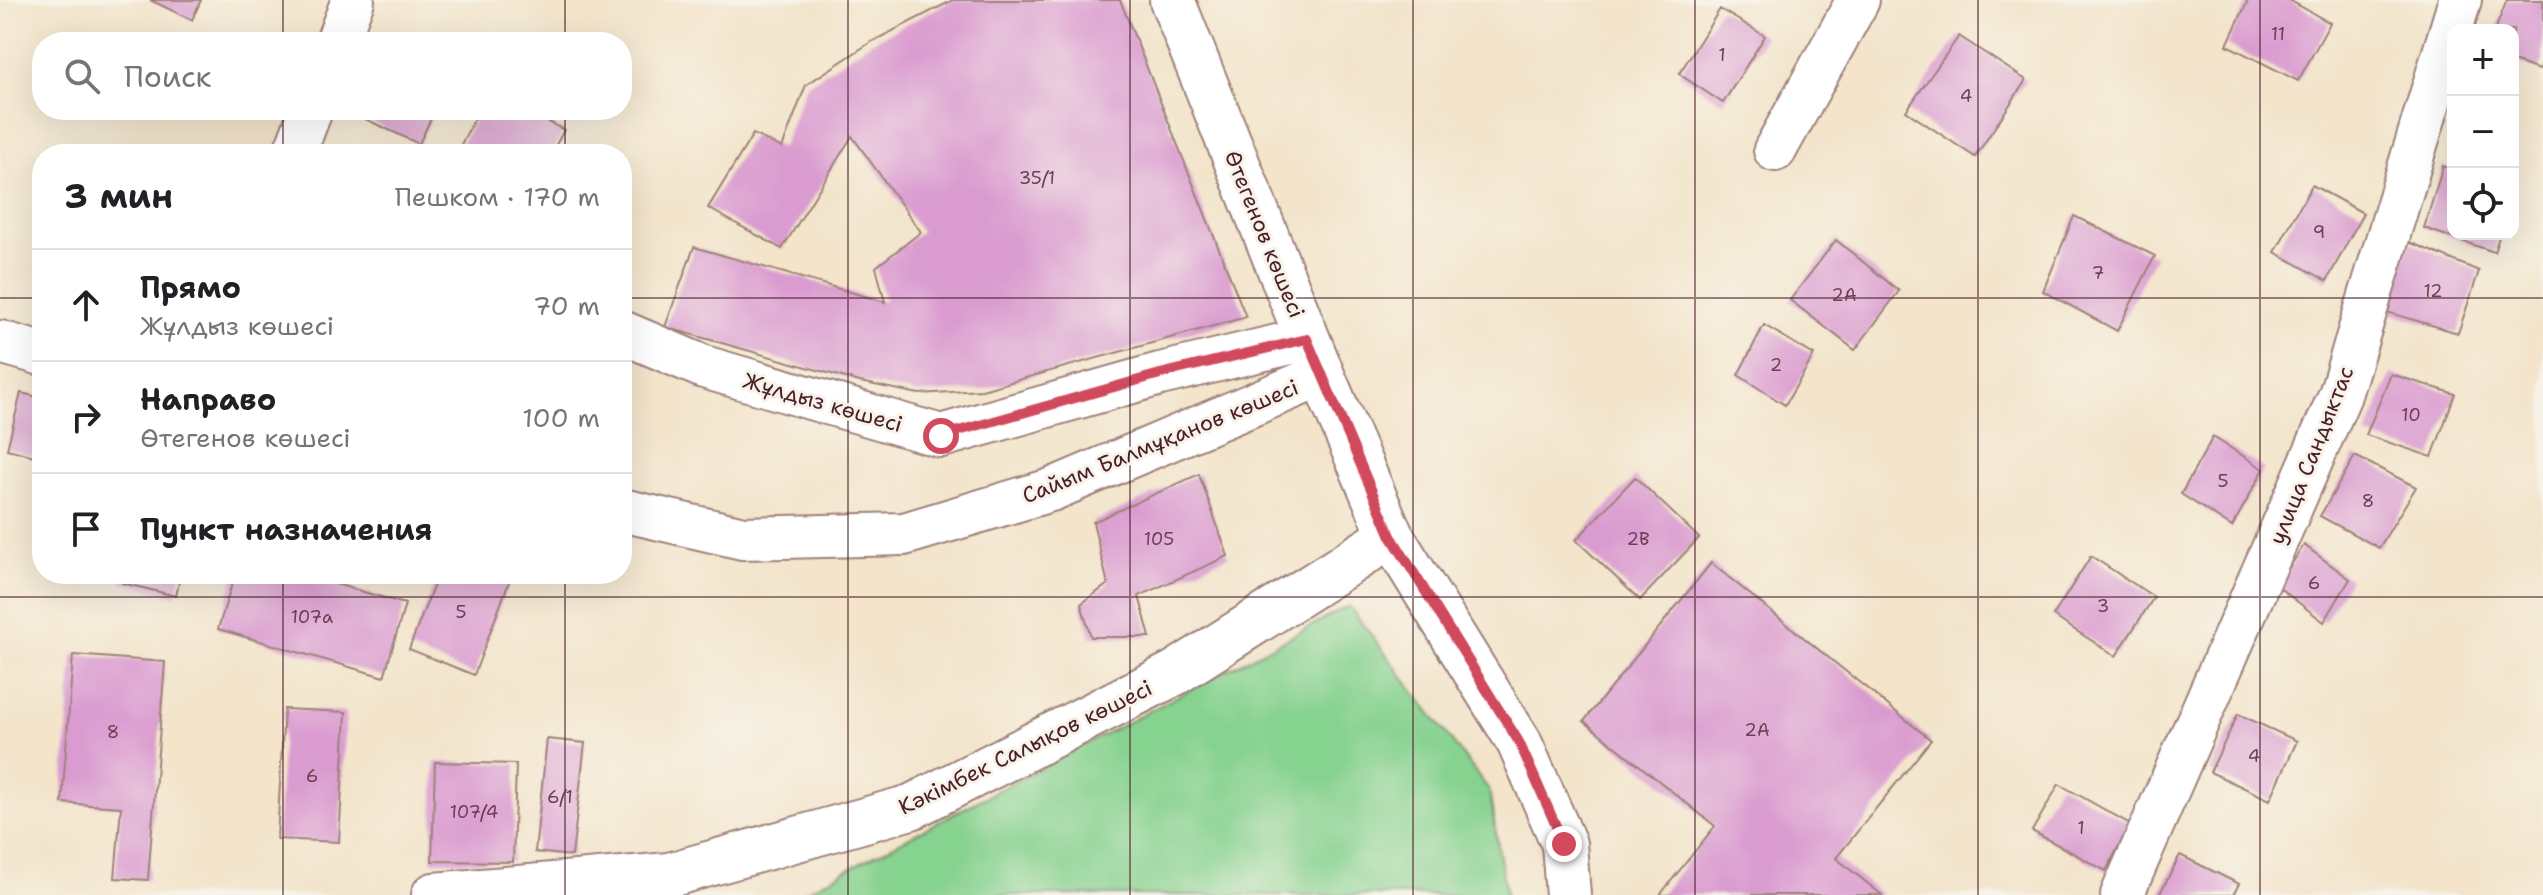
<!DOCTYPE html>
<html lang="ru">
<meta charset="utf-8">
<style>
body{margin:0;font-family:"Shantell Sans",sans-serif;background:#f2f2f2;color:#202124}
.controls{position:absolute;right:24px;top:24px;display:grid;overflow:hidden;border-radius:16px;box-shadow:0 8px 32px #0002}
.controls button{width:72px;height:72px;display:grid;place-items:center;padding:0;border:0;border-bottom:2px solid #e0e0e0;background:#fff;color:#202124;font:40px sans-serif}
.stop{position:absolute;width:24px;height:24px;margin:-18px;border:6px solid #d1495b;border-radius:50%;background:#fff}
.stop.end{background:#d1495b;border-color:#fff;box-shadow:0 2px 8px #0008}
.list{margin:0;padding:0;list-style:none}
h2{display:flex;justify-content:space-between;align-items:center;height:104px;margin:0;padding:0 32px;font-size:34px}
h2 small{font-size:26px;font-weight:400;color:#757577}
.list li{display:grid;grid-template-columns:52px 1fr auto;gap:24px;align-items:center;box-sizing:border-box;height:112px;padding:0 32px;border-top:2px solid #e0e0e0}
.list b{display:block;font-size:30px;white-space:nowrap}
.list p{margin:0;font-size:26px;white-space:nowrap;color:#757577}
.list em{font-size:26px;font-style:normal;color:#757577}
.icon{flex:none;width:44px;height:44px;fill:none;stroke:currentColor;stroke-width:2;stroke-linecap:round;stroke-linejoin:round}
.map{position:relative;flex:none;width:2543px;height:895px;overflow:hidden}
.search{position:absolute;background:#fff;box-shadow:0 8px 32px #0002;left:32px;top:32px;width:600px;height:88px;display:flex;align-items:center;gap:20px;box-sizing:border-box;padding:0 28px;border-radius:32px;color:#757577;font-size:30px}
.panel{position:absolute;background:#fff;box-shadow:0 8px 32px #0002;left:32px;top:144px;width:600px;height:440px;border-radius:32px}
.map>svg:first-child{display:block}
.green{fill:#86d28f;stroke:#68785d;stroke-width:2}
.building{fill:#da9bd0}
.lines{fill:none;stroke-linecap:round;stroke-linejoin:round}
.street-casing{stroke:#9e827a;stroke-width:46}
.secondary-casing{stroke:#9e827a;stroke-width:48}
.street{stroke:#fff;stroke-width:42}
.secondary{stroke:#fff;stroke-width:44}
.route{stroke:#d1495b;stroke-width:10}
.grid{fill:none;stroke:#4a1f2b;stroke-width:2;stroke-opacity:0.55}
.labels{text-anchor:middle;stroke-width:6;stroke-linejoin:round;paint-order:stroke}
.number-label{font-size:18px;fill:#6e3e54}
.street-label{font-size:22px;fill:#4a1f2b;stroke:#f7f3e8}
</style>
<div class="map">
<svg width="2543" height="895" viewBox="0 0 2543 895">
<rect width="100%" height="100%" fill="#f7f3e8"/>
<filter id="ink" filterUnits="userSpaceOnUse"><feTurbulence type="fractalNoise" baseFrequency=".0125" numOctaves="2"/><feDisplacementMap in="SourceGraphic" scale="16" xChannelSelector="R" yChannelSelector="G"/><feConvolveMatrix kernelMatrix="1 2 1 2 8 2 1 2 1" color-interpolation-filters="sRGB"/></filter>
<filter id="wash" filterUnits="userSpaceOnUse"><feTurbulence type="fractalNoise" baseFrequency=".006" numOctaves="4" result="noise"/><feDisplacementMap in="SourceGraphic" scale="32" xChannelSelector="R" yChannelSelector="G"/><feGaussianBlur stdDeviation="1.8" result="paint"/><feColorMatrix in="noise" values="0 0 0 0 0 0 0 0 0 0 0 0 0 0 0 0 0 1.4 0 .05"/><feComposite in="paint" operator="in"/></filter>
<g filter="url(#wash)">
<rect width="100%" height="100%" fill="#f3e4ca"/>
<!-- green -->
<path class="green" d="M1349,606l140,184 17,105h-712h5z"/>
<g id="blocks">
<!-- building -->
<path class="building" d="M150,0h51l-9,20z
M953,0h167l126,317 -264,73 -63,4 -59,-12 -195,-55 29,-80 191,55 -9,-35 45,-35 -69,-96 -70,113 -74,-41 45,-74 29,14 24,-63 65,-43z
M2248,0h41l41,23 -32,58 -71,-36z
M2507,0h36v61l-4,9 -26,-9v-31h-18z
M1720,9l45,27 -42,67 -44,-29z
M1959,36l67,44 -51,77 -69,-46z
M346,110h89l-16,34z
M479,110h47l38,20 -13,24h-95z
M2443,166l10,4v64h47l-6,18 -70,-24z
M2312,185l51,28 -36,68 -52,-29z
M2074,216l81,40 -38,75 -74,-40z
M1836,240l63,51 -44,59 -65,-50z
M2409,242l70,29 -21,62 -71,-21z
M1764,325l50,30 -29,50 -47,-30z
M2391,374l64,20 -23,63 -66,-22z
M21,393l21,5v60l-35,-9z
M2213,437l51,32 -32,58 -51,-33z
M2355,456l61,31 -37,61 -59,-32z
M1199,474l29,82 -89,40 11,41h-59l-10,-33 27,-20 -15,-62z
M1635,477l64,61 -59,62 -64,-60z
M2304,545l46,34 -26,43 -47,-36z
M2091,556l63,41 -38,59 -63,-40z
M1711,563l220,177 -95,118 46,37h-222l55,-69 -131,-105z
M124,574h57l-5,22 -54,-13z
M235,574h66l104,30 -21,73 -166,-48z
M438,574h74l-38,101 -65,-26z
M73,655l92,7 -17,218 -33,-2 6,-71 -59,-4z
M284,709l62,3 -7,130 -62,-3z
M2238,714l59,27 -27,59 -60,-28z
M547,739l38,4 -13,113 -37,-4z
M435,762l81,2 -3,98 -81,-1z
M2059,784l71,40 -24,47 -74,-40z
M2180,855l59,29 -6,11h-74z"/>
</g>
</g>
<g filter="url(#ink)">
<use href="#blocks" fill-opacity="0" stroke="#9e827a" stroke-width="2"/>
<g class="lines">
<!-- street casing -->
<g class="street-casing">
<path id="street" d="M337,42l16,-42
M1775,150l83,-150
M294,154l17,-44
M622,332l82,35 237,69 219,-62 147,-35
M0,342l42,12
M622,510l121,28 161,-4 147,-44 271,-115
M2122,895l218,-500 120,-395"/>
</g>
<!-- secondary casing -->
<g class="secondary-casing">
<path id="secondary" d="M1172,0l150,375 69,161 128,206 45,102 4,51
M434,895l235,-20 242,-68 264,-134 216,-137"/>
</g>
<!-- street -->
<use href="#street" class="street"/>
<!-- secondary -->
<use href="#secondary" class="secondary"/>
</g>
</g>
<g class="lines" filter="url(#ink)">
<!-- route -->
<path class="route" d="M941,436l219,-62 147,-35 84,197 128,206 45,102"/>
</g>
<!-- grid -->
<path class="grid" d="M283,0v42M565,0v42M848,0v895M1130,0v895M1413,0v895M1695,0v895M1978,0v895M2260,0v895M283,110v44M565,110v44M0,298h42M622,298h1921M283,574v321M565,574v321M0,597h2543"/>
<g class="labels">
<!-- number labels -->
<g class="number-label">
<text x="2278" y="40">11</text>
<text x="1722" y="61">1</text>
<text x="1966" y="102">4</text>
<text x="1037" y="184">35/1</text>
<text x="2319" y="238">9</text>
<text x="2098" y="279">7</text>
<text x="2433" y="297">12</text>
<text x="1844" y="301">2А</text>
<text x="1776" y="371">2</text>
<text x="2411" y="421">10</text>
<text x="2223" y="487">5</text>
<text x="2368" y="507">8</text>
<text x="1159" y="545">105</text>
<text x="1638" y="545">2В</text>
<text x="2314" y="589">6</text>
<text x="2103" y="612">3</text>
<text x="461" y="618">5</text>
<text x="312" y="623">107а</text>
<text x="1757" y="736">2А</text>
<text x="113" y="738">8</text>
<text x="2254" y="762">4</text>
<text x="312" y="782">6</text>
<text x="560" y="803">6/1</text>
<text x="474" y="818">107/4</text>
<text x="2081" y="834">1</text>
</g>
<!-- street labels -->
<g class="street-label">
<text transform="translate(1265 234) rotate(68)" y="8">Өтегенов көшесі</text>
<text transform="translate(823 402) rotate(16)" y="8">Жұлдыз көшесі</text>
<text transform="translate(1160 441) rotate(-22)" y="8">Сайым Балмұқанов көшесі</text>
<text transform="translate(2311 455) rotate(-68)" y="8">улица Сандыктас</text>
<text transform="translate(1025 747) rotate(-26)" y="8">Кәкімбек Салықов көшесі</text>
</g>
</g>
</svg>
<div class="controls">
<button>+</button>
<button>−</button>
<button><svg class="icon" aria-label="locate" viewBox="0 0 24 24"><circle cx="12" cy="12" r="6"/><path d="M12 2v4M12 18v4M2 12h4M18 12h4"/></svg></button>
</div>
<div class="stop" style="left:941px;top:436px"></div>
<div class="stop end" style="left:1564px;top:844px"></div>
<div class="search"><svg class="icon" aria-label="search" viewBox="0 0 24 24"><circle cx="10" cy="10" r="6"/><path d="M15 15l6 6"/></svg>Поиск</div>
<section class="panel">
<h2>3 мин<small>Пешком · 170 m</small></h2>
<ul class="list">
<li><svg class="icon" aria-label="ahead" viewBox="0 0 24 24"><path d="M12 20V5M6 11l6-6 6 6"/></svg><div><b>Прямо</b><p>Жұлдыз көшесі</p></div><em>70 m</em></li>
<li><svg class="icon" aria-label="right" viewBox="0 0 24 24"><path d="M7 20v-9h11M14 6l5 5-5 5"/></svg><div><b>Направо</b><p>Өтегенов көшесі</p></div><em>100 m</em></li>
<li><svg class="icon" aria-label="arrive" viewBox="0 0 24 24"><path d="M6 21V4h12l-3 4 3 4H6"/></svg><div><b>Пункт назначения</b></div></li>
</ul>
</section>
</div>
